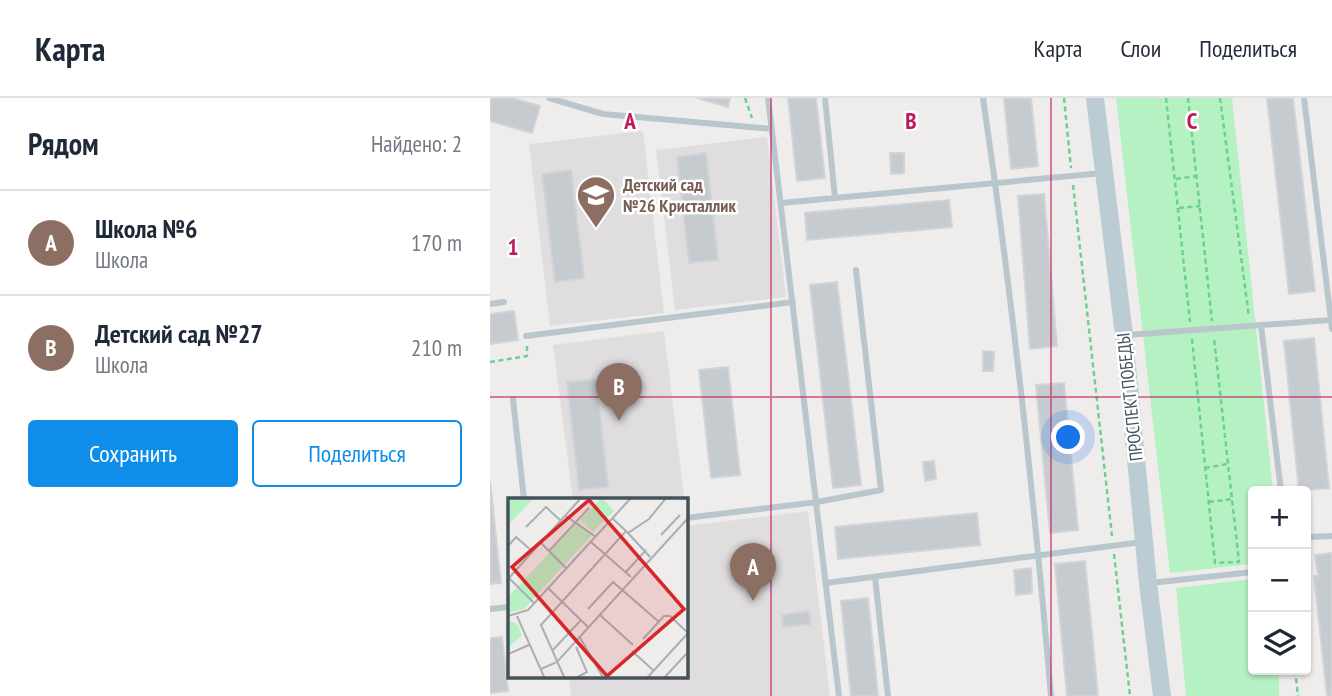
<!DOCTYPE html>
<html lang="ru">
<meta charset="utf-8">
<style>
body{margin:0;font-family:"PT Sans Narrow",sans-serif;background:#f6f6f7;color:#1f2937}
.controls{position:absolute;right:21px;bottom:21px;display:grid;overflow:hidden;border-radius:7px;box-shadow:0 2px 5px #0004}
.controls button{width:63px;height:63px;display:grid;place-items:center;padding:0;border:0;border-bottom:2px solid #e0e1e3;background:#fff;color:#1f2937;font:35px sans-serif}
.you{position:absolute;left:579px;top:340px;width:24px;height:24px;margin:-18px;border:5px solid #fff;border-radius:50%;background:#1a73e8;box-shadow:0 0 0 10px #1a73e833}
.badge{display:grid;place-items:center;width:46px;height:46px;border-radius:50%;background:#0e8ee8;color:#fff;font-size:23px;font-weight:700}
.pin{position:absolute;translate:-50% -58px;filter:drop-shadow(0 2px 4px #0008)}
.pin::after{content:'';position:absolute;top:37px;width:24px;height:21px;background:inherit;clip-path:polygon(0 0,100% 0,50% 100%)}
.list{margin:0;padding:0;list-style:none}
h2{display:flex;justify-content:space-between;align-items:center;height:91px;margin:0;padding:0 28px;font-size:30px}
h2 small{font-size:23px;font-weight:400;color:#747a83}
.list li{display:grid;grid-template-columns:46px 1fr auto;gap:21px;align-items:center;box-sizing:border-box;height:105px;padding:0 28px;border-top:2px solid #e0e1e3}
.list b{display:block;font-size:26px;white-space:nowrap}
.list p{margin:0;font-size:23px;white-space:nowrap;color:#747a83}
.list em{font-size:23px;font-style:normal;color:#747a83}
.actions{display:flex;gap:14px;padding:21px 28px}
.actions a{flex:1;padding:16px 0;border:2px solid #0e8ee8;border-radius:7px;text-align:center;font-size:24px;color:#0e8ee8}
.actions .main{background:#0e8ee8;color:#fff}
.icon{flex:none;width:38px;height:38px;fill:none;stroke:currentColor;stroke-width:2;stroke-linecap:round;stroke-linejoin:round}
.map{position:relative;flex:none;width:842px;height:598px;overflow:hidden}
header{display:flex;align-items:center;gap:42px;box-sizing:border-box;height:98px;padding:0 35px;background:#fff;border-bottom:2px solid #e0e1e3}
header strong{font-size:33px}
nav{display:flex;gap:38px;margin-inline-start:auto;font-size:24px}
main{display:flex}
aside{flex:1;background:#fff}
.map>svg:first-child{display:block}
.education{fill:#e0dddf}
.green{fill:#b6f1c4}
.building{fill:#c6cbd0;stroke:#d0d4d9;stroke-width:2}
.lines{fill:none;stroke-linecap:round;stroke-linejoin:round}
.path{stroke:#6cd190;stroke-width:2.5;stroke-dasharray:5 3.5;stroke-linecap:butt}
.service{stroke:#b9c7cd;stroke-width:6}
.secondary{stroke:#bbccd5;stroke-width:18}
.grid{fill:none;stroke:#c2185b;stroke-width:2;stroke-opacity:0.55}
.labels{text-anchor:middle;stroke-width:5;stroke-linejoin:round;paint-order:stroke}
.education-label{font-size:18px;font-weight:bold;fill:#785e54;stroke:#fff;text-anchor:start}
.street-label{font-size:18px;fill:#44535b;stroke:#fff}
.inset-road{fill:none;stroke:#abafb2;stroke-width:2}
.view{fill:#d62828;fill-opacity:0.15;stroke:#d62828;stroke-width:3.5}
.inset-edge{fill:none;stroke:#44535b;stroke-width:3.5}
.grid-label{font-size:23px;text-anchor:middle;font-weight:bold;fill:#c2185b;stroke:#fff;stroke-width:5;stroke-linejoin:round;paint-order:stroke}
</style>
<header>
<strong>Карта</strong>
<nav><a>Карта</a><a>Слои</a><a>Поделиться</a></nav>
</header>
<main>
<aside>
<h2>Рядом<small>Найдено: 2</small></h2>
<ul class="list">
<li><span class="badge" style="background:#8d6e63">A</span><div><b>Школа №6</b><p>Школа</p></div><em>170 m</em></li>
<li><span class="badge" style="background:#8d6e63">B</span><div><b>Детский сад №27</b><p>Школа</p></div><em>210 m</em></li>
</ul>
<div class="actions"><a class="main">Сохранить</a><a>Поделиться</a></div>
</aside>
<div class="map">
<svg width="842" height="598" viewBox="0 0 842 598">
<rect width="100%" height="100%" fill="#efecec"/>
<!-- education -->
<path class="education" d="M153,33l21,182 -114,13 -21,-182z
M277,39l19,160 -111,13 -19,-160z
M174,233l20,166 -23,3h-88l-20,-155z
M318,413l22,185h-259l-2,-19h117v-151z"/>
<!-- green -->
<path class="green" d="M626,0h116l41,393h-20v73l-83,9z
M763,481v91h26v26h-93l-10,-108z"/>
<!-- building -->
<path class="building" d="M0,0h22l28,8 -8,27 -42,-12z
M207,0h33l-2,9z
M298,0h28l9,80 -28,3z
M514,0h27l7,68 -27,3z
M777,0h26l22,193 -26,3z
M216,55l12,107 -29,3 -12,-106z
M400,55h14v20l-13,1z
M81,72l13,108 -29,4 -13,-108z
M554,96l13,152 -27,3 -12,-153z
M459,102l3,27 -145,13 -2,-27z
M347,184l24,203 -28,3 -23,-203z
M24,213l4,29 -28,4v-30z
M824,240l15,150 -30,3 -15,-150z
M493,253l11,1 -1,19h-10z
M238,269l12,108 -29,3 -12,-108z
M106,281l12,108 -29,3 -12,-108z
M574,285l14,147 -28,3 -14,-148z
M444,363l2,18 -11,2 -2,-19z
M0,383l11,102 -11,1z
M487,415l3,32 -142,14 -3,-32z
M842,455v143h-5l-13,-120h4l-3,-21z
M595,463l13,135h-31l-12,-132z
M541,470l1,25 -16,2 -2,-25z
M378,500l10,98h-27l-10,-95z
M319,513l2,13 -28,3 -1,-12z
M12,539l6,54 -18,2v-55z"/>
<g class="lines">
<!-- path -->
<path class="path" d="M255,0l7,20
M574,0l7,70
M676,0l24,224
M698,0l24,223
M730,0l29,219
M686,81l21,-3
M583,87l39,351
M689,110l21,-2
M702,241l23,224 24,-1 -25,-224
M0,264l37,-6v-11
M715,370l23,-4
M719,404l23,-3
M624,456l16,142
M805,572l3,26"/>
<!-- service -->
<path class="service" d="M59,0l54,16 169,15
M278,0l71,598
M335,0l10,100
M493,0c29,198 51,398 68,598
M814,0l28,231
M291,105l322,-30
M0,206l14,-2
M771,227l20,166
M637,237l204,-15
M36,238l267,-34
M23,301l11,101
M196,420l131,-16 64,-12 -25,-220
M816,441l1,-2 25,-1
M385,479l13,119
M336,485l316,-41
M660,485l103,-11
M0,511l19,-2"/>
<!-- secondary -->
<path class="secondary" d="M605,0l29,237 24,248 14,113"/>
</g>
<!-- grid -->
<path class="grid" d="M281,0v598M561,0v598M0,299h842"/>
<!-- icons -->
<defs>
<g id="school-pin" transform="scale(2.0125)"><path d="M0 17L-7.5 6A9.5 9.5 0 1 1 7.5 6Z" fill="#8d6e63" stroke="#fff"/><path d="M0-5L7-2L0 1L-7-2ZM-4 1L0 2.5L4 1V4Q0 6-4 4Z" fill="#fff"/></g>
</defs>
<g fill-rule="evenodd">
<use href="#school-pin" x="106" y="97"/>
</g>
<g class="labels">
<!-- education labels -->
<g class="education-label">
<text x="133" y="93">Детский сад<tspan x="133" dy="21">№26 Кристаллик</tspan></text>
</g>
<!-- street labels -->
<g class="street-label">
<text transform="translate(640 299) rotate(-96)" y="6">ПРОСПЕКТ ПОБЕДЫ</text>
</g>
</g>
<!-- overview -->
<g transform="translate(18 400)">
<rect width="180" height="180" fill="#efecec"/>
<path d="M0,0h26l-26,27zM94,0l12,13 -21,21 -13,-12zM70,24l14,13 -68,74 -16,4v-16zM0,122l9,4 5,11 -14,13z" fill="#b6f1c4"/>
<path class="inset-road" d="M58,18l30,21M104,20l16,15 21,-14 17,-21M18,29l20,-20 15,14M120,35l22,24M153,37l19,-20M83,44l40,35M33,45l25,25M0,48l8,-9 17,15M41,53l40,-43M117,75l21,-23M1,80l25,25M0,81l73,-81M40,90l40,39M80,111l25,-27 46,40M91,116l34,31M0,118l20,-6 103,-112M9,118l28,63M71,138l25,43M135,141l21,-23h6l18,17M44,153l29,-31M124,153l21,19M0,156l21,-9M33,171l16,-7 132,-145M57,181l-24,-54 85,-94M66,181l13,-7 -11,-25M138,181l43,-47M155,181l26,-28"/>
<path class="view" d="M81,2l95,109 -77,67 -95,-109z"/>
<rect width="180" height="180" class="inset-edge"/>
</g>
<g class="grid-label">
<text x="140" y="31">A</text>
<text x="421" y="31">B</text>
<text x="702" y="31">C</text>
<text x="23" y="157">1</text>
</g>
</svg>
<div class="controls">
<button>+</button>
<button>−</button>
<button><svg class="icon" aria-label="layers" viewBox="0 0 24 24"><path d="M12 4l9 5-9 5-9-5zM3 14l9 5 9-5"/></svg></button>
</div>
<div class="you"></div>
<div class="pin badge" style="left:263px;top:503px;background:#8d6e63">A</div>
<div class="pin badge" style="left:129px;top:323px;background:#8d6e63">B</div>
</div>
</main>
